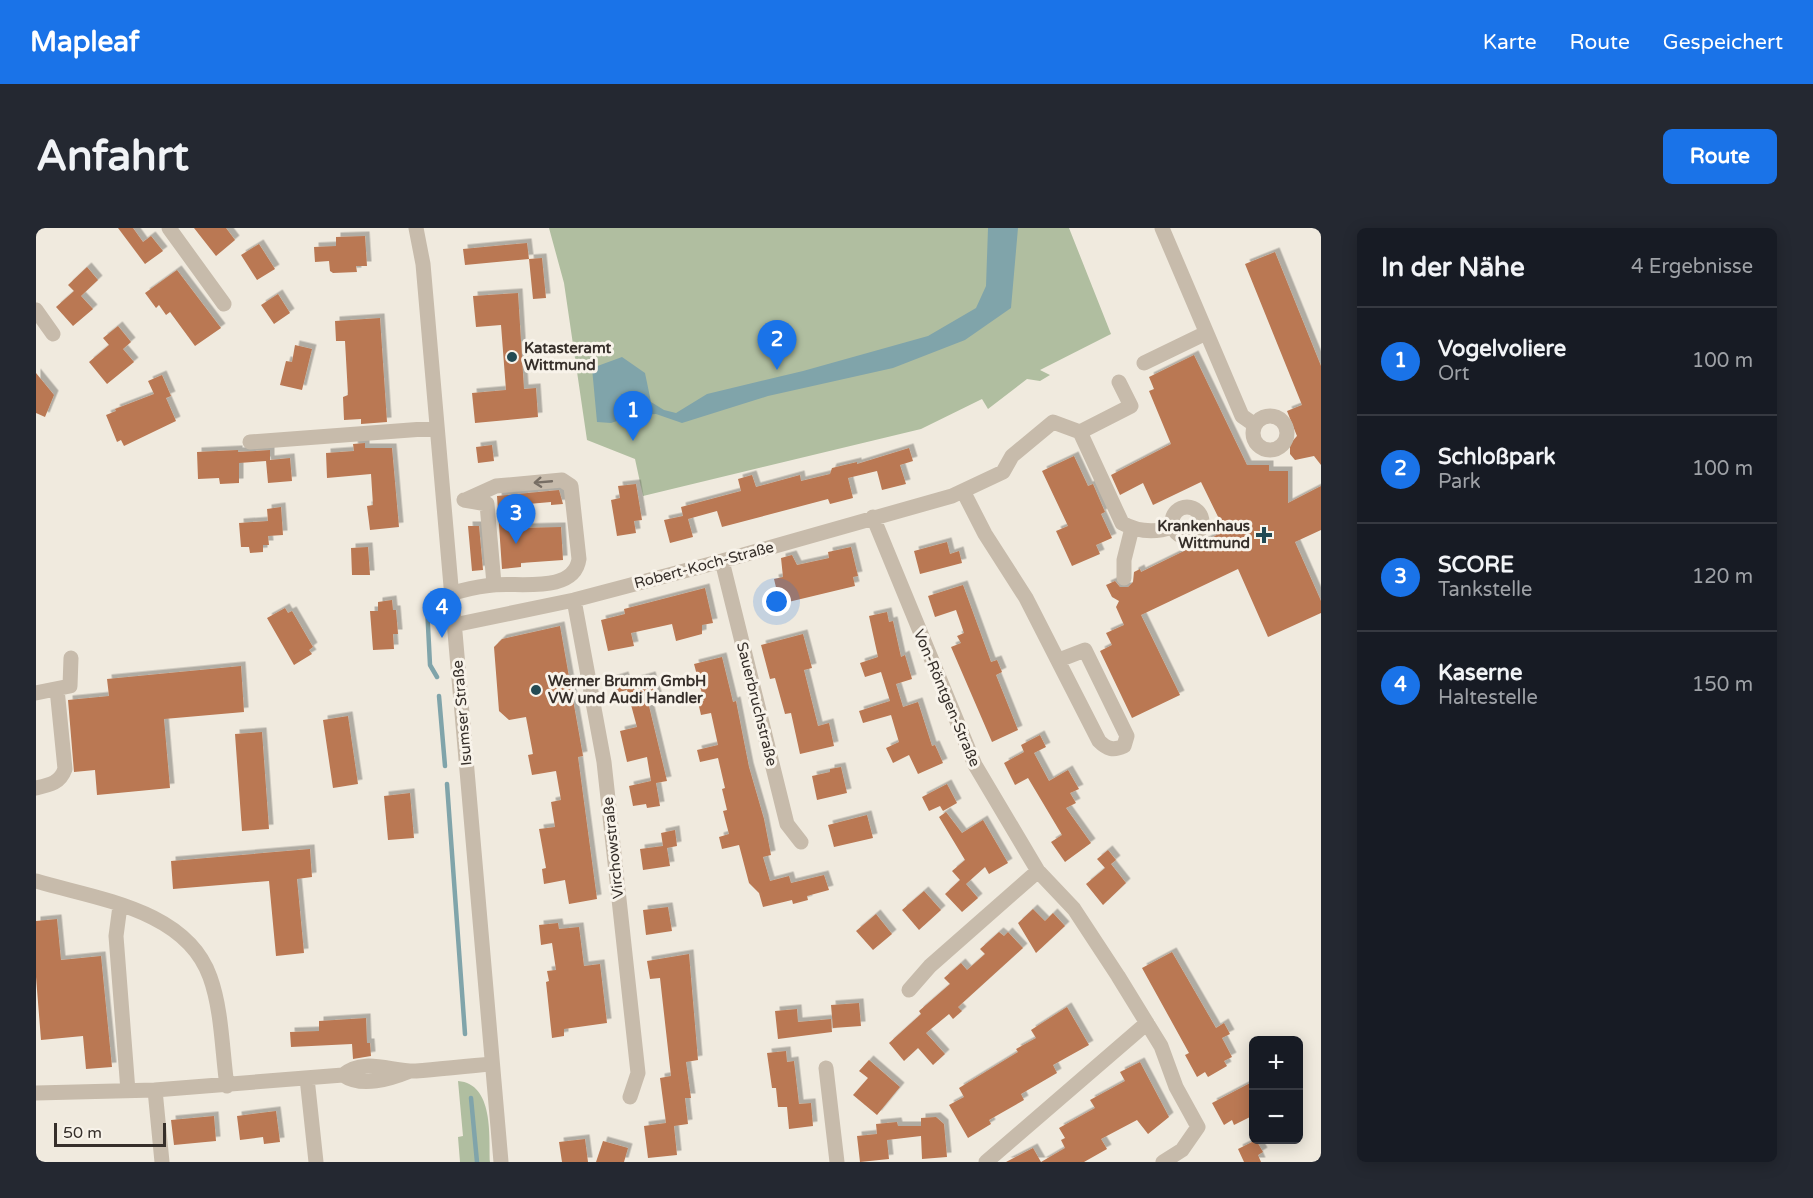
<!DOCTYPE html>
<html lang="de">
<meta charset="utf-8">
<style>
body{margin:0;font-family:"Varela Round",sans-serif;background:#242831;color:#f1f3f6}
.controls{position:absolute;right:18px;bottom:18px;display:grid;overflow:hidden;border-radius:9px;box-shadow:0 3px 15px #0003}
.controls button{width:54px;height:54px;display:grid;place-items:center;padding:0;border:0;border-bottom:2px solid #363941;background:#171b24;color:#f1f3f6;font:30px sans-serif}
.scale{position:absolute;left:18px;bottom:15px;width:112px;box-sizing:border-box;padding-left:6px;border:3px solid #362f2a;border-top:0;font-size:16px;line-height:21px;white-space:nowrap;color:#362f2a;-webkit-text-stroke:4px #f8f3ea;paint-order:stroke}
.you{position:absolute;left:741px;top:374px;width:21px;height:21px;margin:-15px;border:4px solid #fff;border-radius:50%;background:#1a73e8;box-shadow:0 0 0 9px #1a73e833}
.badge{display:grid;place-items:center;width:39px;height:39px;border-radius:50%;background:#1a73e8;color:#fff;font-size:20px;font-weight:700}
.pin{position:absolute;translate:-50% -50px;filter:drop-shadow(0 2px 3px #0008)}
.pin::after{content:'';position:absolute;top:32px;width:21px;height:18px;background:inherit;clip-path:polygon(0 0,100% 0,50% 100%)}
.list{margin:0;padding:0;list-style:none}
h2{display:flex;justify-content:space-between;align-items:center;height:78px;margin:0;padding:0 24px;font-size:26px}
h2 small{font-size:20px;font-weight:400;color:#9ea1a6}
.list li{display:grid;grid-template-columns:39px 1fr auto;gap:18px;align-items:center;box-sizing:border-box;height:108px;padding:0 24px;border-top:2px solid #363941}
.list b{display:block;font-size:22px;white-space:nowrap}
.list p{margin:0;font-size:20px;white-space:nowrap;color:#9ea1a6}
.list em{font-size:20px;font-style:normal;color:#9ea1a6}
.map{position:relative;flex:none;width:1285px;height:934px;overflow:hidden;border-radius:9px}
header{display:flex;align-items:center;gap:36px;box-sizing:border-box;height:84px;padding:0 30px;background:#1a73e8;color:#fff}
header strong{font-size:28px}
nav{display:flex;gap:33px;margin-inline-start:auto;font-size:21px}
.intro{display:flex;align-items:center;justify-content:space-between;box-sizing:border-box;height:144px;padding:0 36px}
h1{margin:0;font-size:42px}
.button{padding:15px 27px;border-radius:9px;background:#1a73e8;color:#fff;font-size:21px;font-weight:700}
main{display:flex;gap:36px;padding:0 36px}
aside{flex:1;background:#171b24;border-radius:9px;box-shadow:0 3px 15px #0003}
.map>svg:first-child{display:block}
.green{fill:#b0bea0}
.water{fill:#80a4aa}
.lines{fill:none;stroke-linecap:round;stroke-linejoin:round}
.stream{stroke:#80a4aa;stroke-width:4.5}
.building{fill:#ba7853;filter:url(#shadow)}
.minor{stroke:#c7bbab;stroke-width:15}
.oneway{stroke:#776e64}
.poi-dot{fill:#234a53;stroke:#f8f3ea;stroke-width:2}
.labels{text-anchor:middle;stroke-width:6;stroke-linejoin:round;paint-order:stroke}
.poi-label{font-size:15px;font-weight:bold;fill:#362f2a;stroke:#f8f3ea;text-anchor:start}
.street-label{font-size:15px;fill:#362f2a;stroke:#f8f3ea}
</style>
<header>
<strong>Mapleaf</strong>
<nav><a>Karte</a><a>Route</a><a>Gespeichert</a></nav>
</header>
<div class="intro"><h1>Anfahrt</h1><a class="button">Route</a></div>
<main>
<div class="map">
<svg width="1285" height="934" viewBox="0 0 1285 934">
<defs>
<filter id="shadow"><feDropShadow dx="4.5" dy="-4.5" stdDeviation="0" flood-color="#0004"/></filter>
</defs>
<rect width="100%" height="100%" fill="#f0eade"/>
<!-- green -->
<path class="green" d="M513,0h520l42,106 -71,36 10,5 -10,6 -13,-2 -39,30 -6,-10 -61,30 -278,67 -8,-37 -48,-19 -23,-157z
M422,853c36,3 31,55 32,81h-30l-2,-25 5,-1z"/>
<!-- water -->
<path class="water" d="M952,0h30l-7,80 -46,32 -72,28 -125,28 -86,27 -26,-9 -21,1 -24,8 -14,-1 -5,-54 30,-11 23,16 6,29 13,8 12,3 31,-19 96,-23 125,-35 48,-28 10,-22z"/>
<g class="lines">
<!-- stream -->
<path class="stream" d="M391,378l3,59 7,12
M403,468l6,70
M411,556l18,250
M435,870l6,64"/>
</g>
<!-- building -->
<path class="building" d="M82,0h15l10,14 8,-6 12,15 -18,13z
M158,0h32l9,12 -19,16z
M329,8l2,30h-11l1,6 -24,1 -3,-2 -1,-10 -14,1 -1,-15 22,-1v-9z
M491,15l2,16 -64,6 -2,-16z
M223,16l16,25 -18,11 -16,-25z
M1239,24l46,114v99l-7,-9 -19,4 -5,-6v-10l7,-8 -10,-25 15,-6 -57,-141z
M506,30l4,40 -13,1 -4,-40z
M51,39l11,13 -17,16 12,13 -20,17 -17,-19 18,-16 -6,-6z
M141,42l44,58 -26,18 -25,-34 -4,3 -7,-10 -3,3 -11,-15z
M482,65l6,96 12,-1 2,29 -63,6 -3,-30 34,-3 -5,-65 -25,2 -3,-31z
M242,66l12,19 -16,11 -13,-19z
M344,90l7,104 -26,2v-5l-17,1 -1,-23 5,-2 -3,-54h-9l-1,-20z
M82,98l13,16 -8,7 11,13 -27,22 -18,-22 20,-17 -6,-7z
M259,117l17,4 -10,41 -22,-5 6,-24 6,1z
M1158,127l53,110h22v6h19v32l33,-17v44l-26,12 26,59v12l-53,24 -30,-68 -97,46 39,80 -48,23 -32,-67 12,-6 -6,-12 18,-8 -8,-18 3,-6 -7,-4 -6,-12 9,-4 5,6h8l5,-5 1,-10 6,-3 1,3 84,-41 -24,-49 -48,23 -10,-22 -23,12 -9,-20 60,-31 -22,-53 5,-2 -5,-12z
M0,145l18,22 -9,22 -9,-4z
M126,147l9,21 -5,2 10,23 -52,25 -3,-6 -4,2 -11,-27 10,-4 -1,-2 39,-15 -6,-13z
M329,215v5h27l7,79 -29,3 -3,-24 6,-1 -2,-31 -44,4 -1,-25 28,-2 -1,-7z
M456,217l2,16 -16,2 -2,-16z
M873,220l4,13 -13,4 6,19 -24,6 -5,-19 -29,7 5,20 -23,6 -2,-5 -106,28 -5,-16 -29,8 5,18 -23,6 -6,-23 19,-4 -2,-9 60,-16 -3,-12 14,-4 4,12 44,-12 1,6 29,-7 2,-6 25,-6v2z
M202,222v2l32,-2v10l20,-2 2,23 -24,2 -2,-22 -27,2v20l-19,1 -1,-6 -21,1 -1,-27z
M1038,228l14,30 5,-2 12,28 -4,2 11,24 -16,7 4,9 -28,12 -16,-35 12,-5 -26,-55z
M600,256l6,36 -8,1 2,12 -19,3 -6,-36 9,-2 -2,-12z
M523,262l4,14 -12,1v-3l-34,3 1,23 43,-1 2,33 -42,3v4l-19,2 -5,-73z
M245,279l2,28 -15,1 1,9h-6v7l-13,1 -1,-6h-8l-2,-24 29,-2 -1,-12z
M432,298h11l4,44 -11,1z
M911,314l3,12 9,-3 3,12 -42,11 -6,-23z
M332,319l2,28h-18l-1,-27z
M815,319l7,29 -5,1 2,9 -75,18 -6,-25 9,-2 -2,-19 11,-3 5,10 32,-7 -1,-6z
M927,357l28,77 6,-2 5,12 -6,3 22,55 -26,12 -41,-95 10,-4 -4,-7 7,-3 -8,-23 -21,7 -7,-21z
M669,360l8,35 -11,2v9l-26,7 -4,-17 -41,9 3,13 -26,5 -7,-31 24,-6 -1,-5z
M356,372l1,10h3l2,24h-5l1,15 -21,1 -3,-39h8v-9z
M249,380l3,5 4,-2 21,36 -4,3 3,4 -18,11 -27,-47z
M851,384l2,10 4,-1 8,36 4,-2 7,24 -16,5 7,23 15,-5 14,44 3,-1 8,18 -25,11 -9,-19 -16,8 -7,-15 13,-6 -8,-27 -28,8 -4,-12 31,-10 -9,-29 -16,5 -5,-14 18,-6 -9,-41z
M524,398l23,130 -5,1 19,142 -28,5 -4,-24 -21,4 -2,-15 4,-1 -7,-39 16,-2 -4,-25 10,-2 -5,-29 -24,4 -4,-20 5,-1 -7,-37 -17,3 -10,-9 -5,-64 8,-8z
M767,406l9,34 -8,2 14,56 11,-3 5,23 -34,8 -9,-41 -6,1 -10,-36 -5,1 -9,-34z
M686,429l11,45 3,-1 13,66 15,52 7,36 -8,2 7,24 19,-5 2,7 33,-8 5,15 -22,6 1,4 -15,4 -1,-4 -29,7 -4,-14 -10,-10 -10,-38 -17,4 -3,-12 10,-3 -6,-23 4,-1 -5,-21 3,-1 -7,-30 -18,4 -3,-12 21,-5 -7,-32 -10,2 -3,-13 6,-1 -10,-37z
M205,438l3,46 -80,7 6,69 -73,7 -2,-25 -21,2 -6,-72 41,-4 -2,-17z
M588,448l2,7 25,-7 7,23 -10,3 19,79 -11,2 4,23 -13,2 -1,-4 -13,2 -4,-20 22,-5 -4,-24 -20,5 -7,-31 17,-4 -10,-37 -12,3 -4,-13z
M312,488l10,68 -25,4 -10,-68z
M226,504l7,97 -27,2 -7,-97z
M1004,507l6,12 -12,6 15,28 19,-11 11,19 -9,4 6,10 -10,5 25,35 -26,19 -14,-20 11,-7 -34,-57 -13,7 -11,-22 20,-11 -3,-7z
M805,539l6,26 -30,7 -5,-24 18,-4v-3z
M911,556l10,19 -14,8 -3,-5 -11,5 -7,-14z
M374,565l4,45 -26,2 -4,-44z
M910,584l16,21 21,-13 25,43 -19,11 -4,-7 -19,17 12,14 -16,14 -17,-18 15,-14 -8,-9 13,-11 -26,-43z
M831,587l6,23 -39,9 -6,-22z
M639,602l2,16 -10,2 3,18 -27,4 -3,-21 23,-3 -2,-13z
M274,621l2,28 -15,2 7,74 -28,3 -7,-75 -96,8 -2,-28z
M1072,622l8,10 -5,4 15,19 -23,22 -17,-21 19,-16 -8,-9z
M888,663l17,19 -22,20 -17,-20z
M632,679l4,24 -26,4 -3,-25z
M997,681l12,12 8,-8 12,13 -29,27 -18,-30z
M840,686l16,20 -19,16 -17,-19z
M21,691l4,41 40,-4 11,111 -26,2 -3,-33 -42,4 -5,-63v-56z
M522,695l1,6 20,-2 5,39 16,-2 7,59 -43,6v7l-12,2 -6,-56 3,-1 -2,-10 9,-1 -4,-27 -11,2 -2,-20z
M963,704l5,4 4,-4 15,16 -65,59 4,4 -9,8 -4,-5 -23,19 19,21 -12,11 -15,-17 -14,13 -15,-18 32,-29 -2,-3 31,-27 -6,-6 17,-15 6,7 18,-16 -5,-5z
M1136,724l44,76 8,-5 6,11 -8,4 10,19 -8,4 3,5 -19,11 -3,-5 -8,5 -12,-22 4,-2 -47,-85z
M653,726l9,106 -12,2 5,36h-6l3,26 -14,2 3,29 -29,3 -4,-32 22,-3 -6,-45 11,-2 -11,-98 -10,1 -3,-18z
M823,775l2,23 -28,2 -2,-23z
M1031,779l22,38 -36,20 4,8 -36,21 3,6 -35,20 2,4 -23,14 -19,-33 15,-8 -5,-9 59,-36 -2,-3 20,-11 -5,-8z
M761,781l1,13 33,-3 1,13 -54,7 -3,-28z
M330,790l1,25h3l1,13 -18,3 -1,-15 -61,3 -1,-15 29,-1v-10z
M750,823l1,11 7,-1 5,43 12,-1 2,23 -24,3 -2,-22h-9l-2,-19h-4l-5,-35z
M833,832l31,27 -23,28 -24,-20 15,-17 -9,-7z
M1104,834l29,55 -21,17 -11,-14 -36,19 6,10 -23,13h-78l27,-14 8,14 24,-14 -4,-8 4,-2 -6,-10 36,-20 -5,-8 35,-19 -5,-9z
M1218,853v34l-20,10 -2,-5 -8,5 -12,-22z
M240,883l4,31 -16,2 -1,-7 -23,3 -3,-24z
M178,888l2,25 -42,4 -3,-25z
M900,889l8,7 3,33 -25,2 -1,-23 -34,4 2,19 -29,3 -3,-26 20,-2 -1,-10 21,-2 1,4h23v-8z
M549,911l3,23h-26l-3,-20z
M1220,912l7,12 -5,3 3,7h-17l-6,-13z
M567,913l25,7 -4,14h-28z"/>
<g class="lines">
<!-- minor -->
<path class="minor" d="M133,0l55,76
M380,0l7,36 78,898
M1126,0l80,188 13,9
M0,82l17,24
M1108,135l62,-30
M1217 205a17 17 0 1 1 34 0a17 17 0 1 1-34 0Z
M1044,204l51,-26 -12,-24
M214,214l187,-14
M927,263l22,43 41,64 73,143c8,8 14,10 25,5l3,-10 -42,-86 -26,10
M428,272l23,4 7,80
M1136 294a15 15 0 1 1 30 0a15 15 0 1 1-30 0Z
M837,289l102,248 63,106 36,38 44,67 43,70 15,41 22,40 -16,23 -19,12
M686,333l65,263 14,18
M1088,350v-18l8,-32
M416,365c13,-3 27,-7 41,-8 25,-3 81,9 86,-26l-8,-73 -9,-6 -66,6 -31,14
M538,372l30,162 34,311 -8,24
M418,397l120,-25 148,-39 230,-65 51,-24 9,-16 41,-34 27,10 42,91c16,9 33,10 51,4
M0,465l34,-7 1,-28
M0,560c14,-3 24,-5 29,-19l-8,-80
M0,653c60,18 150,28 174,96 12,33 12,74 17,109
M84,678l-4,30 12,155
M873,762l21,-24 108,-95
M790,840l11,94
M307,847c19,13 47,4 67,-4
M271,850l9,84
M119,862l7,72
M0,865l119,-3 188,-15c21,-18 49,-3 73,-4 25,-2 50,-5 76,-7
M950,934l161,-139"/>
</g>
<!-- one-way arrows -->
<defs><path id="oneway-shaft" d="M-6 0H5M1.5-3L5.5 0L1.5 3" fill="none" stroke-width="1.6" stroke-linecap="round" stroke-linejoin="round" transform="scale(1.5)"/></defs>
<use class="oneway" href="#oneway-shaft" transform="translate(507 254) rotate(175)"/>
<!-- markers -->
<g class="poi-dot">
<circle cx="476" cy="129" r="6"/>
<path d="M1225 298h6v6h6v6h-6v6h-6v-6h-6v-6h6z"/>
<circle cx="500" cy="462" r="6"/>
</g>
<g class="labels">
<!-- poi labels -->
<g class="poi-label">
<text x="488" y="125">Katasteramt<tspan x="488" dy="17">Wittmund</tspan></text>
<text x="1214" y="303" text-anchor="end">Krankenhaus<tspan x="1214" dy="17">Wittmund</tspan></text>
<text x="512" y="458">Werner Brumm GmbH<tspan x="512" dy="17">VW und Audi Handler</tspan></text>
</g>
<!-- street labels -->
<g class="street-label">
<text transform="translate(668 337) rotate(-15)" y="5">Robert-Koch-Straße</text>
<text transform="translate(911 470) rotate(67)" y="5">Von-Röntgen-Straße</text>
<text transform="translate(721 476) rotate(76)" y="5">Sauerbruchstraße</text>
<text transform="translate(426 485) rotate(-95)" y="5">Isumser Straße</text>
<text transform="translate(577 620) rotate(-96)" y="5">Virchowstraße</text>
</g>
</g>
</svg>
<div class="controls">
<button>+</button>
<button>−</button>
</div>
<div class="scale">50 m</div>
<div class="you"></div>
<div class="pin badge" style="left:597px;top:213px">1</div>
<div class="pin badge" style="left:741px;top:142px">2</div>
<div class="pin badge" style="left:480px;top:316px">3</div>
<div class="pin badge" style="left:406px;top:410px">4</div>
</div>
<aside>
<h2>In der Nähe<small>4 Ergebnisse</small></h2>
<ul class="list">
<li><span class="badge">1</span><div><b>Vogelvoliere</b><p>Ort</p></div><em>100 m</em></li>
<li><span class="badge">2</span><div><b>Schloßpark</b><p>Park</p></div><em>100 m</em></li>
<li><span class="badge">3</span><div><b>SCORE</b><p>Tankstelle</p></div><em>120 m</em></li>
<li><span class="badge">4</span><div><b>Kaserne</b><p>Haltestelle</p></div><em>150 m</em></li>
</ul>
</aside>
</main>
